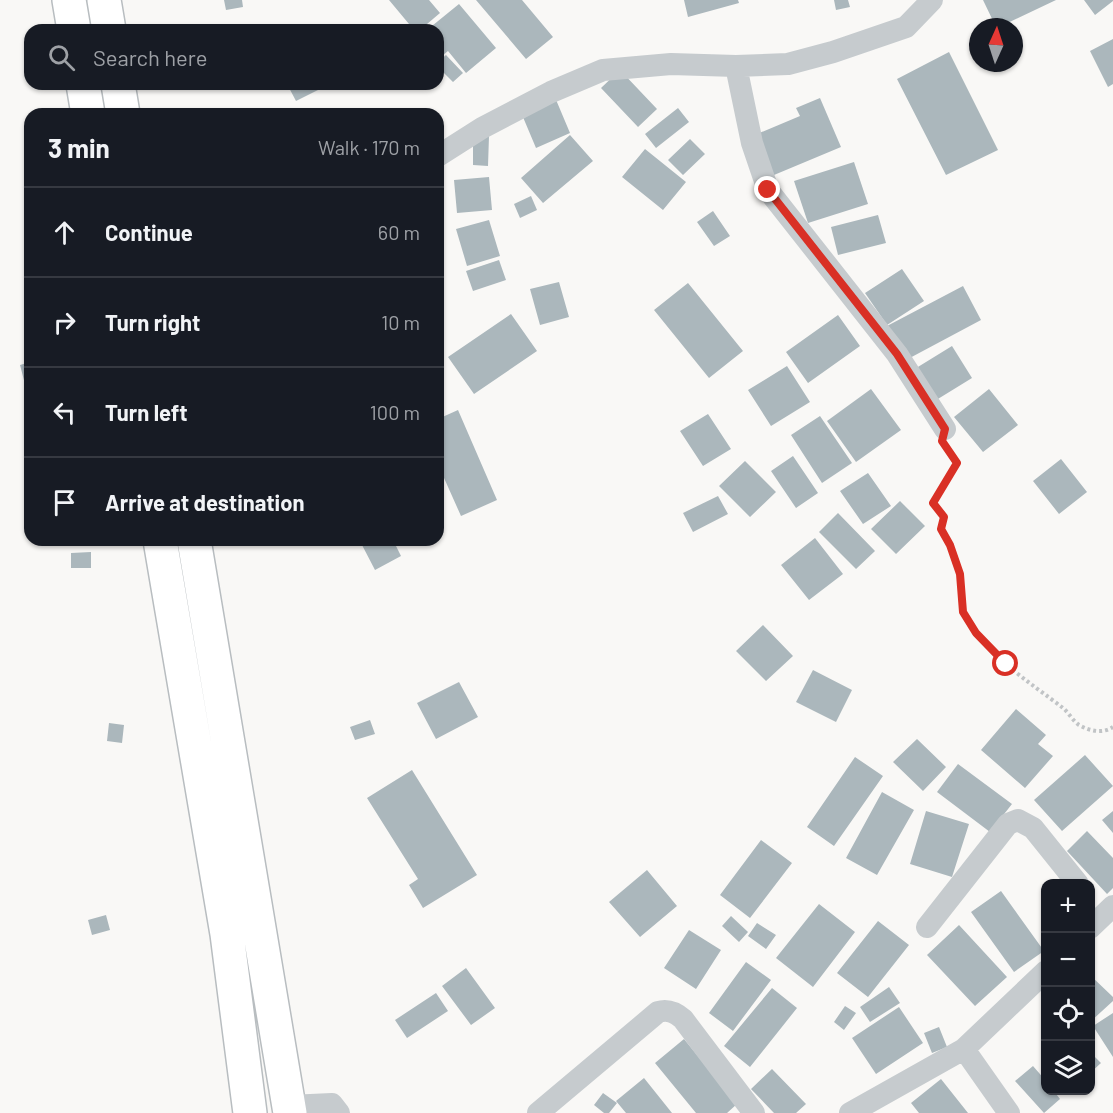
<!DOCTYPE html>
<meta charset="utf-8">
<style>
body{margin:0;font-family:Barlow,sans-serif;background:#20242c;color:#f1f3f6}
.controls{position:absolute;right:18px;bottom:18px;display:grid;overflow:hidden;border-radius:12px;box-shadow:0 2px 4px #0004}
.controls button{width:54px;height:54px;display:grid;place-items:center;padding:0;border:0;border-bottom:2px solid #363941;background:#171b24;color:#f1f3f6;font:30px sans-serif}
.compass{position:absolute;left:969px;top:18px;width:54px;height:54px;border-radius:50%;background:#171b24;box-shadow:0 2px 4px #0004;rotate:3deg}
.stop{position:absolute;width:18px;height:18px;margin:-14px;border:4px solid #d93025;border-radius:50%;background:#fff}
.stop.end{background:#d93025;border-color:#fff;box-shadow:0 2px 6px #0008}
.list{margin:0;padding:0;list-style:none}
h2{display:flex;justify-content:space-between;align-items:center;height:78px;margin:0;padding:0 24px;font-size:26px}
h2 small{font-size:20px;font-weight:400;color:#9ea1a6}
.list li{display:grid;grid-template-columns:39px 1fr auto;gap:18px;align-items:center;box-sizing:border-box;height:90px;padding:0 24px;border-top:2px solid #363941}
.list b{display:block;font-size:22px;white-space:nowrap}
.list em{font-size:20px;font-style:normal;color:#9ea1a6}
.icon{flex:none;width:33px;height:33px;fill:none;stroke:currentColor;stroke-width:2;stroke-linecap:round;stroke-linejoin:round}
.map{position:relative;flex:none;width:1113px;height:1113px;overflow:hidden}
.search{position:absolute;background:#171b24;box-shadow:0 2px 4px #0004;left:24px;top:24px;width:420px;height:66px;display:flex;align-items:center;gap:15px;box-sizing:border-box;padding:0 21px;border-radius:18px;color:#9ea1a6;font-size:22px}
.panel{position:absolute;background:#171b24;box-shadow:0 2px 4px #0004;left:24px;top:108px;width:420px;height:438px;border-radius:18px}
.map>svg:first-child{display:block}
.building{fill:#abb7bc}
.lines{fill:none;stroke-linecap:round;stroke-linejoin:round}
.trunk-casing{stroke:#b8bdc0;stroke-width:36}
.path{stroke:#c1c4c6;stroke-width:4;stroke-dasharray:3 3;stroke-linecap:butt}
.minor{stroke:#c6cbce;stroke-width:22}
.trunk{stroke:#fff;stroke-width:33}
.route{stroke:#d93025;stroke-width:8}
</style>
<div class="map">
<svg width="1113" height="1113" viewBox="0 0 1113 1113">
<rect width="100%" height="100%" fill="#f9f8f6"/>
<!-- building -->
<path class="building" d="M224,0h18l1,7 -17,3z
M389,0h40l11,13 -20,17h-6z
M476,0h46l31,37 -27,22z
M684,0h54l1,3 -51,14z
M834,0h14l2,7 -14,3z
M983,0h73l-57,27h-3z
M1084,0h29v1l-18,14z
M459,4l37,44 -30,25 -18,-22 -10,8v-29h-11z
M1113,39v45l-5,3 -18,-36z
M949,52l49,98 -52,25 -49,-96z
M446,55l17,18 -10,9 -15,-15v-5z
M620,70l37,39 -19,18 -37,-39z
M287,84h43l-34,17z
M554,95l16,38 -34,15 -16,-38z
M820,98l21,49 -67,28 -17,-41 43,-18 -4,-8z
M678,108l11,14 -33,26 -11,-14z
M570,135l23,26 -50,42 -22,-25z
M473,136h16l-1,30 -15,-1z
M690,139l15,15 -22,21 -15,-15z
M645,149l41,33 -23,28 -41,-33z
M854,162l14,42 -60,19 -14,-42z
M489,177l3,33 -35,3 -3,-33z
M531,196l6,14 -17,8 -6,-14z
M713,211l17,25 -16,10 -17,-24z
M878,215l8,28 -48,12 -7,-28z
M489,220l11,36 -33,10 -11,-37z
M499,260l7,20 -33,11 -7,-20z
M902,269l22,32 -37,24 -22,-32z
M559,282l10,35 -29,8 -10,-36z
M688,283l55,68 -34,27 -55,-68z
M963,286l18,34 -75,40 -19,-34z
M511,314l26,37 -63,43 -26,-37z
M838,315l22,31 -52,37 -22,-31z
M952,346l20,32 -39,24 -20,-32z
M30,362v24l-4,2 -6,-23z
M787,366l23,36 -39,24 -23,-36z
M871,389l30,41 -45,32 -29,-41z
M989,389l29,36 -35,27 -29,-35z
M458,410l39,90 -36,16 -21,-47 -2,1v-51z
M708,414l23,35 -28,17 -23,-35z
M820,416l32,47 -30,20 -31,-48z
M793,456l25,37 -22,15 -25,-37z
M1061,459l26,33 -28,22 -26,-33z
M745,461l31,31 -26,25 -31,-31z
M868,473l23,33 -28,18 -23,-33z
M718,496l10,18 -35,18 -10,-19z
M900,501l25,25 -29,28 -25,-25z
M838,513l37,38 -19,18 -37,-37z
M815,538l28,36 -34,26 -28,-35z
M372,540h21l8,16 -26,14 -13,-25z
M91,552v16h-20v-15z
M763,625l30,31 -27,25 -30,-30z
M813,670l39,20 -16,32 -40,-20z
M459,682l19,35 -42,22 -19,-36z
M1016,709l30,26 -8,9 15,12 -28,32 -44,-38z
M370,720l5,14 -20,6 -5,-13z
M109,723l15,2 -2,18 -15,-2z
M917,739l29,28 -23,24 -30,-29z
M1085,755l28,31 -51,45 -28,-31z
M855,757l28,19 -49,70 -27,-19z
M958,764l54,40 -22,28 -53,-40z
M412,770l65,105 -54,33 -14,-23 9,-6 -51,-81z
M882,792l32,18 -37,65 -31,-17z
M926,811l43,13 -17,53 -42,-13z
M1113,811v22l-11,-13z
M1087,831l26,27v30l-6,6 -40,-43z
M761,840l31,23 -42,55 -30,-23z
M647,870l30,36 -37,31 -31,-35z
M1001,891l43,60 -30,21 -43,-60z
M819,904l36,28 -42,55 -37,-29z
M106,915l4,15 -18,5 -4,-15z
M731,916l17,16 -9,10 -17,-16z
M878,921l31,24 -41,52 -31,-24z
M757,923l19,12 -10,14 -18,-13z
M959,925l48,52 -32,29 -48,-51z
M689,930l32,20 -25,39 -32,-21z
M746,962l25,18 -38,51 -24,-18z
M466,968l29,40 -24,17 -29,-39z
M1090,975l23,22v4l-23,21z
M889,987l11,16 -30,19 -10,-15z
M772,988l25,20 -47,59 -26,-21z
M436,993l12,18 -41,27 -12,-18z
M845,1006l11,7 -12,17 -10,-8z
M899,1007l24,36 -47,31 -24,-36z
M1113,1013v44l-20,-31z
M939,1027l8,20 -15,6 -8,-20z
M684,1039l53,65 -10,9h-31l-41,-50z
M1090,1052l11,11 -11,10z
M1033,1066l13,15v9h7l7,9 -16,14 -29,-32z
M772,1069l34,35 -10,9h-22l-23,-24z
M644,1078l28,35h-46l-10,-12z
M941,1079l27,34h-49l-8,-10z
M603,1093l14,10 -8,10h-5l-10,-8z"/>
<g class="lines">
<!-- trunk casing -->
<g class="trunk-casing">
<path id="trunk" d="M69,0l5,30
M104,0l5,30
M83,84l5,30
M118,84l5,30
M160,540l67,394 23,179
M194,540l96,573"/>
</g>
<!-- path -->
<path class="path" d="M947,449l10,14 -24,40 11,14 -3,12c8,14 16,31 19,47 2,12 -1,26 3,37 16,37 69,71 100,95 6,5 10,13 16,17 11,6 23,9 34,2"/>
<!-- minor -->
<path class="minor" d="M736,66l16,77 16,47 129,164 48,75
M438,156l44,-28 69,-36 52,-22 68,-6 65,2 52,-2 45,-12 73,-25 26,-27
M927,927l81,-103 10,-4 15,8 45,56
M1090,928l23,-22
M964,1049l45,64
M289,1106l43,-2 7,9
M538,1113l120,-101c10,-3 17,0 25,7l71,94
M850,1113l114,-64 82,-78"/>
<!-- trunk -->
<use href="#trunk" class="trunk"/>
</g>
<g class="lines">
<!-- route -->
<path class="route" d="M768,190l129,164 48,75 -3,12 15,22 -24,40 11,14 -3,12 9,16 10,29 3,38 13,21 30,31"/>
</g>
</svg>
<div class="controls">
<button>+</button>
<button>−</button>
<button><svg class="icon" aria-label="locate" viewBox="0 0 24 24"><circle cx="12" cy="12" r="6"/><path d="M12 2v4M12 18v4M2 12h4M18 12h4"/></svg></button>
<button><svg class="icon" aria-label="layers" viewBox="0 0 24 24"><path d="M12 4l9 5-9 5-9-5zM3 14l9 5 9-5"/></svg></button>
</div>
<svg class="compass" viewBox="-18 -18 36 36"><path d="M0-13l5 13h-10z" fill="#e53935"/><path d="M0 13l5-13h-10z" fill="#9ea1a6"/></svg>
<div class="stop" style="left:1006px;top:664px"></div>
<div class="stop end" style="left:768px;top:190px"></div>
<div class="search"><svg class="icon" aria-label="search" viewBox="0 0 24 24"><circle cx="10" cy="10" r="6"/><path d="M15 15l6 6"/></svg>Search here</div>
<section class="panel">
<h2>3 min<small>Walk · 170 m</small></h2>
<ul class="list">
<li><svg class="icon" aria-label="ahead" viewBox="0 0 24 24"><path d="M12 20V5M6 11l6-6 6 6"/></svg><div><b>Continue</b></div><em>60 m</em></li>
<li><svg class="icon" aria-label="right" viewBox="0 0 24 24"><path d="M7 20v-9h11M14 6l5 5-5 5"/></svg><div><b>Turn right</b></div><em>10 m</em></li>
<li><svg class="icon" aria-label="left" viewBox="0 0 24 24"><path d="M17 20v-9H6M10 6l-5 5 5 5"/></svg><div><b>Turn left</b></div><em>100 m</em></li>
<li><svg class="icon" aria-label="arrive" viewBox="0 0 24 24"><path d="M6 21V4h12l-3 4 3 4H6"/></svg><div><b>Arrive at destination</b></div></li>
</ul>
</section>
</div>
